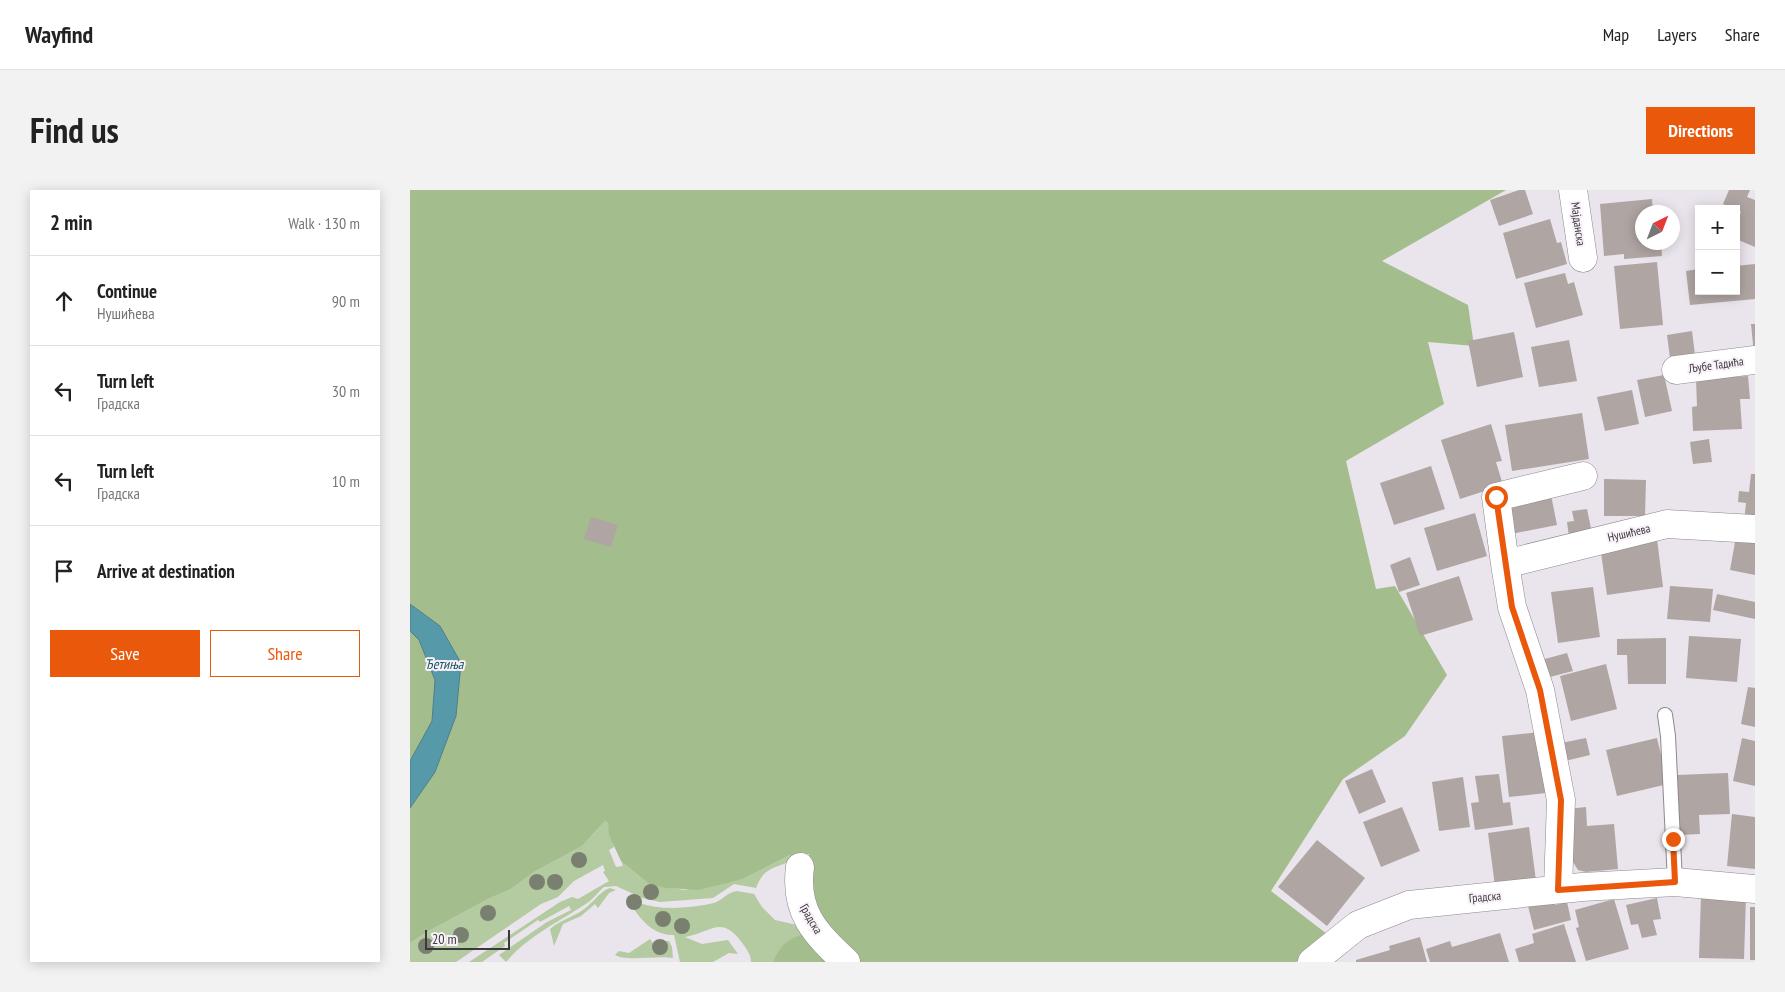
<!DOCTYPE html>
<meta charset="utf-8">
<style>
body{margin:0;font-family:"PT Sans Narrow",sans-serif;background:#f2f2f2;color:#222}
.controls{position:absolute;right:15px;top:15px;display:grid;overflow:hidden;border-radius:0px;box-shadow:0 2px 12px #0003}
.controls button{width:45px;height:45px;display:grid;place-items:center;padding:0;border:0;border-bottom:1px solid #e0e0e0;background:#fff;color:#222;font:25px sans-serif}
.compass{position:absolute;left:1225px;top:15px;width:45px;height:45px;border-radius:50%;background:#fff;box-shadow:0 2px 12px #0003;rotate:42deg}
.scale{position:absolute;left:15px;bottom:12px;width:85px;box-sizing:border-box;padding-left:5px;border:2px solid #3c393c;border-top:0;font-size:14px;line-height:18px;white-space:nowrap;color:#3c393c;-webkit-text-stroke:4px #f8f1f9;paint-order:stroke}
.stop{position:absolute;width:15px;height:15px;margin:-11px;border:4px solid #ea580c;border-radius:50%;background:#fff}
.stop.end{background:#ea580c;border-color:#fff;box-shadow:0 1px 5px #0008}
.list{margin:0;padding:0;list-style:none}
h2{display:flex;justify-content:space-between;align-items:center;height:65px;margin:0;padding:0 20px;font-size:21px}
h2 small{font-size:16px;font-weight:400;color:#767676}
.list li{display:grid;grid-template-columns:32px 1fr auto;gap:15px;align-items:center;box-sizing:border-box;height:90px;padding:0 20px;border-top:1px solid #e0e0e0}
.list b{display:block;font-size:19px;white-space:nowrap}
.list p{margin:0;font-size:16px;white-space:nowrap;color:#767676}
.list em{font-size:16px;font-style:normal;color:#767676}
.actions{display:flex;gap:10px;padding:15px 20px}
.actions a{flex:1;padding:11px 0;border:1px solid #ea580c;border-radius:0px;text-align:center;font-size:18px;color:#ea580c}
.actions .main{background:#ea580c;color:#fff}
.icon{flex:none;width:28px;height:28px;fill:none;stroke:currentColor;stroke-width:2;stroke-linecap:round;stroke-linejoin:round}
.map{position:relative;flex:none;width:1345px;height:772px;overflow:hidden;border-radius:0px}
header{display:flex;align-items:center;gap:30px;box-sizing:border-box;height:70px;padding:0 25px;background:#fff;border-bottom:1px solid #e0e0e0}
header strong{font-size:24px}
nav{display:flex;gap:28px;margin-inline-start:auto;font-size:18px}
.intro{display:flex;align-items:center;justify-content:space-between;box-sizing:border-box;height:120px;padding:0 30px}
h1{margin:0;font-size:35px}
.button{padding:12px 22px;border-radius:0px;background:#ea580c;color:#fff;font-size:18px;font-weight:700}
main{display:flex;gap:30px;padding:0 30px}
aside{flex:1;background:#fff;border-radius:0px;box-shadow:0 2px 12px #0003}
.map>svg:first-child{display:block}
.green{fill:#b4caa0}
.forest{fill:#a4bd8c}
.water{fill:#569aa9;stroke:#4e7d88}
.building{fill:#afa5a2}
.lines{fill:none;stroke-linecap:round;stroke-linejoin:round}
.service-casing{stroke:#8d878f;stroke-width:16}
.minor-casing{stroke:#8d878f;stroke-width:29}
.service{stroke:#fff;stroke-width:14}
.minor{stroke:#fff;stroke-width:28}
.tree{fill:#7a8070}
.route{stroke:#ea580c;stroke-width:6}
.labels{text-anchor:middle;stroke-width:4;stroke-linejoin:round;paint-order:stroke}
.street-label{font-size:12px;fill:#3c393c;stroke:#f8f1f9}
.water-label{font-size:14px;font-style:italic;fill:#1a5560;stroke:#f8f1f9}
</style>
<header>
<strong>Wayfind</strong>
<nav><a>Map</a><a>Layers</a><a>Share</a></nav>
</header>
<div class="intro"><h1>Find us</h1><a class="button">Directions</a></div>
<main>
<aside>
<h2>2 min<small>Walk · 130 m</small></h2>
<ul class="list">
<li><svg class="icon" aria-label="ahead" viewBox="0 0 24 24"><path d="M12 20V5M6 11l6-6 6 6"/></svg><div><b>Continue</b><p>Нушићева</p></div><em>90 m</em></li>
<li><svg class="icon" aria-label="left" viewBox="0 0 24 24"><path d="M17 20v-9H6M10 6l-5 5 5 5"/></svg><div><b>Turn left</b><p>Градска</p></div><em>30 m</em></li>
<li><svg class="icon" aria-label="left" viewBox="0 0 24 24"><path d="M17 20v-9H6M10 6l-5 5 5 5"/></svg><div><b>Turn left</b><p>Градска</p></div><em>10 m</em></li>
<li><svg class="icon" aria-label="arrive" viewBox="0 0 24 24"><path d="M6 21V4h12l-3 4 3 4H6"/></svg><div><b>Arrive at destination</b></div></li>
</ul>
<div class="actions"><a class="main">Save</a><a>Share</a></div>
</aside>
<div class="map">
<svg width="1345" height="772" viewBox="0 0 1345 772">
<rect width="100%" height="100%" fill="#eae4ec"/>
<!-- green -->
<path class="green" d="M195,631l3,2 6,24 -5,3 7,17 7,-1 -2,-5 28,23 35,6 59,-11 47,-24h8c-15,15 -33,7 -42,33l-22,-4 -21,14 -53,4 -18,-4 -26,-12 -12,1c-6,5 -12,14 -20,18 -27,18 -56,31 -78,57l-7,-7 48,-33 24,-12 -2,-4 -29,16 -2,-2 -34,23 1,3 -23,16h-13l91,-60 12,-5 6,2 31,-18 -6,-9 2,-1 -2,-6 -29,16 -16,16 -17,7 -85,58h-46v-19l17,-11 63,-34 21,-9 23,-17 48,-26z
M200,698l6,2 -7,3 -11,15 -3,-4 -14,12 -18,8 -9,22 -4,-17c12,-10 27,-13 38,-23 8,-7 13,-15 22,-18z
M327,701l17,3 8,13 13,13 22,5 7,9c-16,4 -25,13 -31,28h-22c0,-7 -4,-12 -8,-18 -22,-30 -30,-12 -58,-7l17,7 26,-4 10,14 -9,-1 -16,9h-33l-6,-27c-23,1 -37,-20 -48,-38 5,2 9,4 14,6 21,8 52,5 74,0 9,-3 13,-11 23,-12z
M240,749l5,7 8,-5h6l3,6 1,11c-16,-3 -46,4 -58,-3l4,-4 10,2z"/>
<!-- forest -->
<path class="forest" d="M0,0h1096l-124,71 86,44 6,41 -46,-4 16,62 -98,57 30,128 19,-3 52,89 -42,61 -62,43 -72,112 56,43 -31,28h-440l-36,-36 -14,-57 3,-15 -19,1 -47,24 -45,11 -32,-2 -17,-4 -28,-23 -12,-26 -1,-12 -3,-2 -23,25 -48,26 -23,17 -21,9 -63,34 -17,11v-135l25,-36 21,-56 5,-53 -21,-37 -30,-22z
M0,441l9,9 16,40 -3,41 -22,40z
M394,744l32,28h-63c6,-16 15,-24 31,-28z"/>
<!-- water -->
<path class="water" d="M0,414l30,22 21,37 -5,53 -21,56 -25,36v-47l22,-40 3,-41 -16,-40 -9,-9z"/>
<!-- building -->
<path class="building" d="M1109,0h6l8,24 -34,12 -9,-26z
M1319,0h21l-3,7 8,3v47l-19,-8v-16l5,-11 -18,-8z
M1242,9l1,13h-11v30h19l1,14 -38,3v-5l-20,2 -4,-52z
M1140,29l7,24 4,-1 6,22 -51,15 -13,-46z
M1247,72l6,63 -43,4 -6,-63z
M1345,74v35l-65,6 -4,-34 13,-2v22h37v-25z
M1155,83l3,11 6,-2 9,33 -47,13 -12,-45z
M1341,134h4v30h-1z
M1282,141l3,24 -25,3 -3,-23z
M1104,142l9,45 -46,10 -9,-46z
M1159,150l8,41 -38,6 -8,-40z
M1254,185l8,36 -27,6 -8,-37z
M1338,186l2,23h-10l2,30 -49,2 -1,-24 5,-1 -1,-27z
M1222,200l7,34 -34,7 -8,-34z
M1172,223l7,46 -77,12 -7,-46z
M1081,234l11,37 -6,1 7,23 -43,14 -19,-59z
M1299,249l3,23 -19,2 -3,-22z
M1021,276l14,43 -51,16 -14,-42z
M1341,284h4v49l-11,-1 2,-19 -8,-1 1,-11 10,1z
M1194,289l42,1 -1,36h-41z
M1140,300l7,35 -46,9 -7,-34z
M1177,319l5,24 -23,4 -2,-15 7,-1 -2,-10z
M1065,323l12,43 -50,15 -13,-43z
M181,327l27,8 -7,22 -27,-8z
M1327,341l18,3v41l-25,-5z
M1247,349l6,48 -56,8 -7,-49z
M1000,367l10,28 -21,7 -9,-27z
M1049,386l14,44 -53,16 -14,-43z
M1260,396l43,3 -3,33 -43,-3z
M1183,397l7,50 -42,6 -7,-51z
M1307,404l38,8v17l-42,-9z
M1279,446l52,3 -4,43 -51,-4z
M1256,448v46h-38l-1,-29h-10v-16z
M1157,463l6,18 -27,7 -5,-18z
M1196,474l11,45 -46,12 -11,-45z
M1338,497l7,1v39l-14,-3z
M1130,542l6,61 -37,4 -7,-61z
M1176,548l4,17 -25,6 -4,-18z
M1247,548l11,46 -51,12 -11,-46z
M1332,548l13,3v45l-22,-5z
M962,579l14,33 -27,12 -14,-33z
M1318,583l2,41 -31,1 1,19 -21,1 -3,-60z
M1089,584l4,29 7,-1 3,23 -38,5 -4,-27 8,-1 -4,-26z
M1053,587l7,50 -31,4 -7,-49z
M992,617l18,44 -39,16 -18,-45z
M1176,617l1,19 27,-2 4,45 -32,3 -8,-2 -5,-8 -6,-53z
M1322,624l23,3v52l-28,-3z
M1119,637l7,54 -41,5 -7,-53z
M907,650l48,38 -38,48 -49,-39z
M1291,705l45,1 -2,63 -45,-1z
M1247,708l4,21 -8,1 4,15 -15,3 -4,-14 -7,1 -5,-20z
M1204,709l15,50 -43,12 -10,-33 3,-1 -4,-17z
M1144,710l1,5 12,-3 4,18 -37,10 -6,-24z
M1340,717h5v53h-5z
M1154,734l12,38h-57l-4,-13 19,-6 -2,-9z
M1090,743l9,29h-79l-4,-13 24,-8 2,6z
M1010,747l7,25h-71v-2l34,-10 -1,-4z"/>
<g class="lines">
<!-- service casing -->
<g class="service-casing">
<path id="service" d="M1255,525l3,21 7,146"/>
</g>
<!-- minor casing -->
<g class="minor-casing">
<path id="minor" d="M1163,0l10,68
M1266,180l79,-10
M1095,374l-9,-67 87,-21
M390,677c-6,45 15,66 46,95
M1148,699l3,-89 -21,-110 -28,-83 -7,-43 162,-40 88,5
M902,772l46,-37 51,-20 173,-18 93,-5 80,7"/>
</g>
<!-- service -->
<use href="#service" class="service"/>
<!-- minor -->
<use href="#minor" class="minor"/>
</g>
<!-- trees -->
<g class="tree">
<circle cx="169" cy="670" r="8"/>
<circle cx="127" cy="692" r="8"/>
<circle cx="145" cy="692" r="8"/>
<circle cx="241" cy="702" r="8"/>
<circle cx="224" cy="712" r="8"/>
<circle cx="78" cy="723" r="8"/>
<circle cx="253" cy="729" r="8"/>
<circle cx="272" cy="736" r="8"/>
<circle cx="51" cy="745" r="8"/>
<circle cx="16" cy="756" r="8"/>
<circle cx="250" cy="757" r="8"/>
</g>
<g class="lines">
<!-- route -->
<path class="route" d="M1086,307l16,110 28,83 21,110 -3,90 117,-8 -2,-43"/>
</g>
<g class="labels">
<!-- street labels -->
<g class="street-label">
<text transform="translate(1168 34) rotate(82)" y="4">Мајданска</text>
<text transform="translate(1306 175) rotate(-8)" y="4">Љубе Тадића</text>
<text transform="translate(1219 343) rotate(-13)" y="4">Нушићева</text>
<text transform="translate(1075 707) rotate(-5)" y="4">Градска</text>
<text transform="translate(401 729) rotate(60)" y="4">Градска</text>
</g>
<!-- water labels -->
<g class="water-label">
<text x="34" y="479">Ђетиња</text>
</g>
</g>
</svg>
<div class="controls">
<button>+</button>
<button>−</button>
</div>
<svg class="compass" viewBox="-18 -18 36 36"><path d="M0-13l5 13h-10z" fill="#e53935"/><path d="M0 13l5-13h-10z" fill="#767676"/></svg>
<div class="scale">20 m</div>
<div class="stop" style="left:1086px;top:307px"></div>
<div class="stop end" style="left:1263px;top:649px"></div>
</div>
</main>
